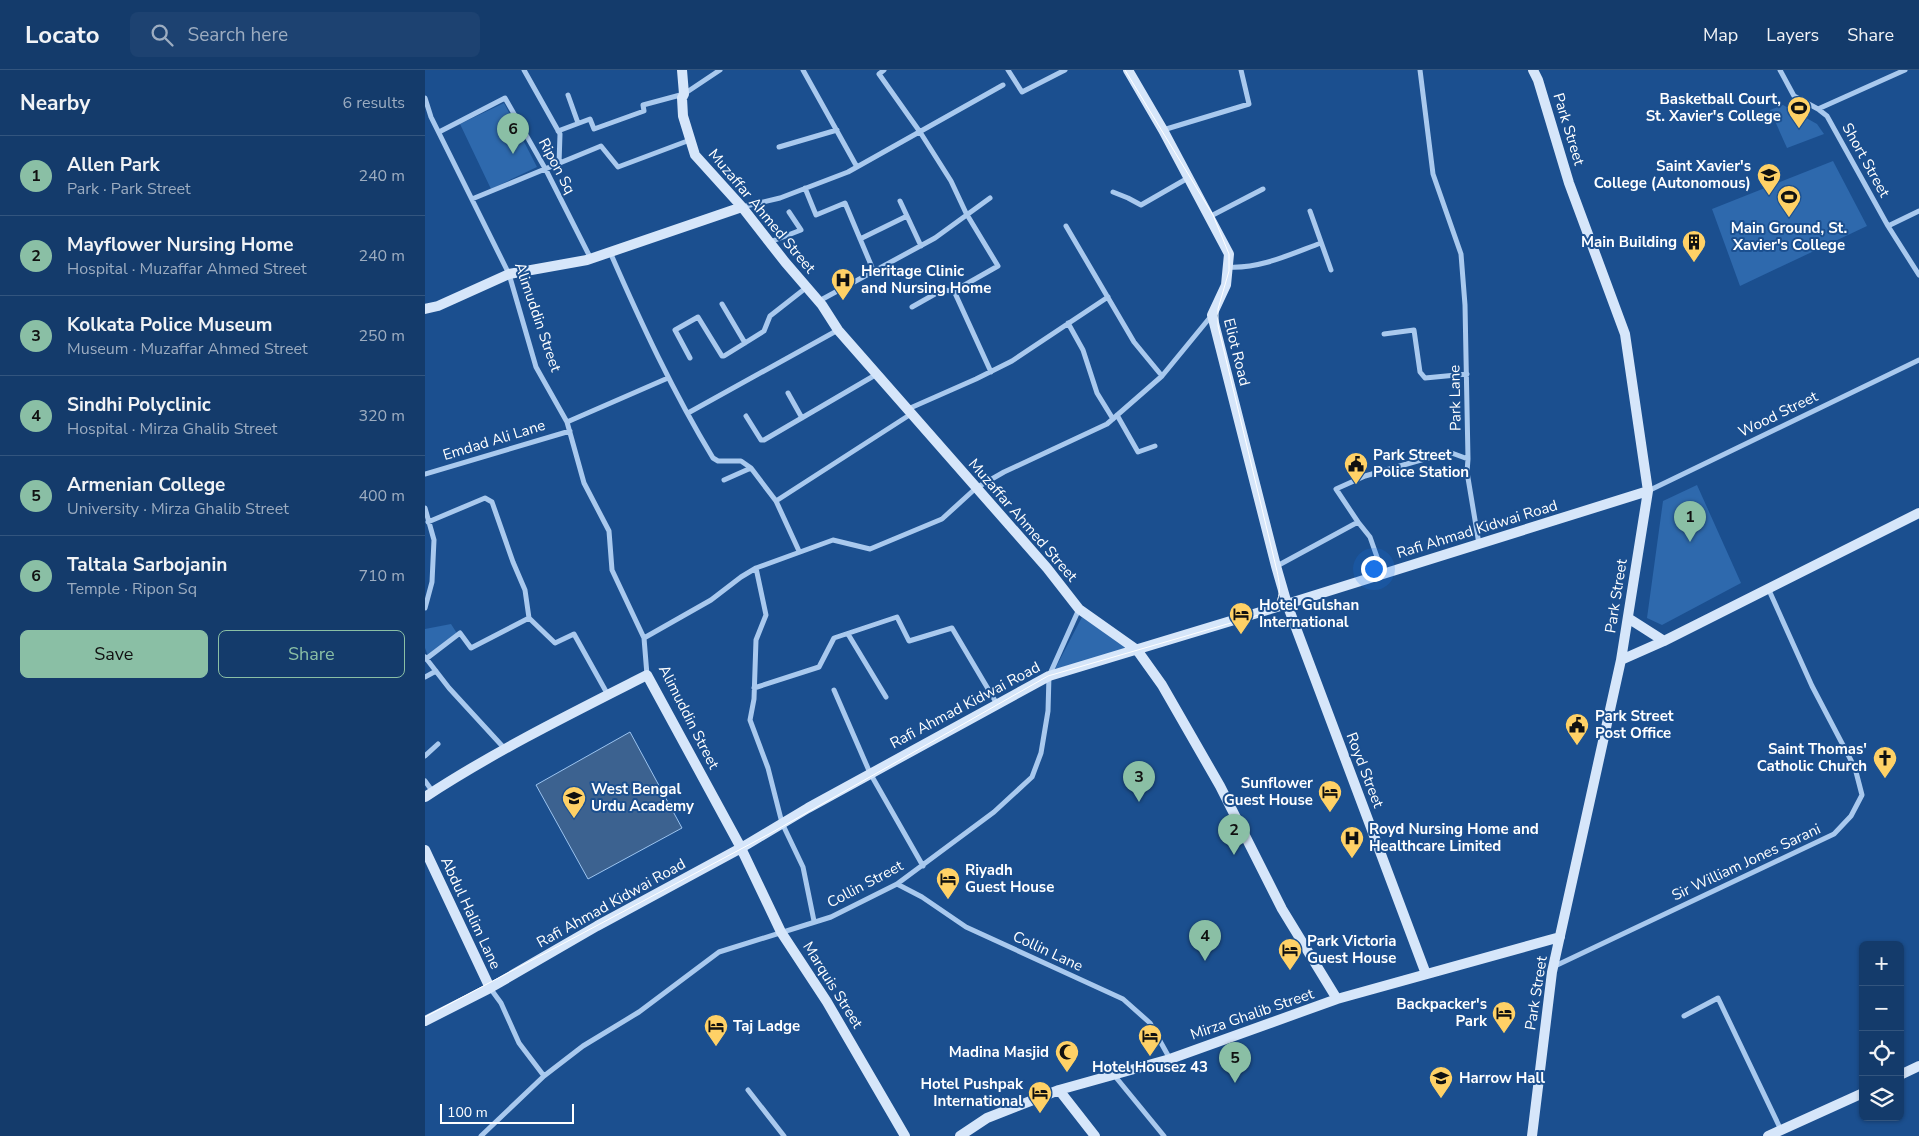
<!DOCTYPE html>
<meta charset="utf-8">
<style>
body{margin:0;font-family:"Nunito Sans",sans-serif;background:#1d4271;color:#f1f3f6}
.controls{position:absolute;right:15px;bottom:15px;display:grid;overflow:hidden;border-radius:8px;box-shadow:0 1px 4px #0004}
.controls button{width:45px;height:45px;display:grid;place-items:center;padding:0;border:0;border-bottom:1px solid #33557e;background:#143b6b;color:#f1f3f6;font:25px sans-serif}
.scale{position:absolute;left:15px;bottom:12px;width:134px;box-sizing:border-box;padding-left:5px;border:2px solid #fff;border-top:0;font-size:14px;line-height:18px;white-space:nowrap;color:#fff;-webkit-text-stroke:4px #1b4f8f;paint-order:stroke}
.you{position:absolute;left:948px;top:498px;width:18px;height:18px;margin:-12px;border:4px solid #fff;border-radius:50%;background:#1a73e8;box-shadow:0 0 0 8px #1a73e833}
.badge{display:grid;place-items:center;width:32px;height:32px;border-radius:50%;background:#8abfa5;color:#111;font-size:16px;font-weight:700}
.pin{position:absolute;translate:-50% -41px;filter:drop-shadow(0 1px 2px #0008)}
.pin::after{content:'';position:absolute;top:26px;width:18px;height:15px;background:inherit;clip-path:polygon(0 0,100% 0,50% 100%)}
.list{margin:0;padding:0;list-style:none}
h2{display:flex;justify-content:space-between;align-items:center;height:65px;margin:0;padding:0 20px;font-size:21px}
h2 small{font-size:16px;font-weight:400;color:#9dadc1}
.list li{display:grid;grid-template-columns:32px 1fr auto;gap:15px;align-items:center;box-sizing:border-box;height:80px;padding:0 20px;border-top:1px solid #33557e}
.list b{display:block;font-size:19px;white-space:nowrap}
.list p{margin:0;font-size:16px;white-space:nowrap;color:#9dadc1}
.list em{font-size:16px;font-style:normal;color:#9dadc1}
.actions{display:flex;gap:10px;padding:15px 20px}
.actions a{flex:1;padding:11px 0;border:1px solid #8abfa5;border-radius:8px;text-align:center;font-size:18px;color:#8abfa5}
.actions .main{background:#8abfa5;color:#111}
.icon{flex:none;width:28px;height:28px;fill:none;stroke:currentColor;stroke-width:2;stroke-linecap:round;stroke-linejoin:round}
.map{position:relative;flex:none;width:1494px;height:1066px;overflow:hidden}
header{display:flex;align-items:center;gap:30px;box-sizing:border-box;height:70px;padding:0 25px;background:#143b6b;border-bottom:1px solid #33557e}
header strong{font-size:24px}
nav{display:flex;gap:28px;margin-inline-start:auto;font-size:18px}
.search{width:350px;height:45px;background:#1d4271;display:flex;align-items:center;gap:12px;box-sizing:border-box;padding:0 18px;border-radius:8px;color:#9dadc1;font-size:19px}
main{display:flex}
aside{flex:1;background:#143b6b}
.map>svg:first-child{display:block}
.green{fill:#2e69ad}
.water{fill:#3c6290;stroke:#9cc4f0}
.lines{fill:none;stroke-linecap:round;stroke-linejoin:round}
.street{stroke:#a9c9ee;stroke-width:5}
.secondary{stroke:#d6e6fa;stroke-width:10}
.tram{stroke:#fff;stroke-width:1}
.labels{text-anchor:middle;stroke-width:4;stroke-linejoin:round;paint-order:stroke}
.poi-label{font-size:15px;font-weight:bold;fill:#fff;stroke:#1b4f8f;text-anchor:start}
.street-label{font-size:15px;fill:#fff;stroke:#1b4f8f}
</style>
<header>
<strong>Locato</strong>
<div class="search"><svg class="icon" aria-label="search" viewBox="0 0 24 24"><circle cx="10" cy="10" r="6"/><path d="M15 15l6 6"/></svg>Search here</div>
<nav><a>Map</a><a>Layers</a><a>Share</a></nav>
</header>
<main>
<aside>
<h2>Nearby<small>6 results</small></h2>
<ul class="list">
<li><span class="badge">1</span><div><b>Allen Park</b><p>Park · Park Street</p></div><em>240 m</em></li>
<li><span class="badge">2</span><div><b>Mayflower Nursing Home</b><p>Hospital · Muzaffar Ahmed Street</p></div><em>240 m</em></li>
<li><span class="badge">3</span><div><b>Kolkata Police Museum</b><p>Museum · Muzaffar Ahmed Street</p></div><em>250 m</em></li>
<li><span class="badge">4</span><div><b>Sindhi Polyclinic</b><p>Hospital · Mirza Ghalib Street</p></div><em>320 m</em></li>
<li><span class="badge">5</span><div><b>Armenian College</b><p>University · Mirza Ghalib Street</p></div><em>400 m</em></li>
<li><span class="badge">6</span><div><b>Taltala Sarbojanin</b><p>Temple · Ripon Sq</p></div><em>710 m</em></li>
</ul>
<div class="actions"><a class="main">Save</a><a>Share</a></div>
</aside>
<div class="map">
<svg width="1494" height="1066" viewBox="0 0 1494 1066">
<rect width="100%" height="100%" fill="#1b4f8f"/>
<!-- green -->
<path class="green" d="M79,33l33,64 -46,22 -31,-65z
M1358,35l34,19 7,10 -37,14 -17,-38z
M1408,91l34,65 -127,60 -28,-77z
M1272,415l44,98 -79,42 -15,-7 16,-117z
M657,547l47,32 -74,20z
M26,554l7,11 -30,21 -3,-8v-19z"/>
<!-- water -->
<path class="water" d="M205,662l52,96 -94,51 -52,-94z"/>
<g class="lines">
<!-- street -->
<path class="street" d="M99,0l36,64 -1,30
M378,0l54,97
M459,0l-5,4 41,58 31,49 15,32 32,53 -44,25 37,81
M583,0l14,22 43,-22
M1355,0l14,26 24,13 9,7 61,110 31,49
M143,25l10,28
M0,28l6,19 78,157 27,93 31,55 17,61 25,48 3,39 32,68 3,37
M1393,39l87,-39
M738,60l86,-26 -8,-34
M133,61l32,-12 4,10 50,-18 -1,-6 41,-11 36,-24
M14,62l66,-34 41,72 45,89
M354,77l58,-17
M380,118l11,27 29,-12 29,69
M688,122l15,6 13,7 47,-27
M47,129l129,-53 17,21 72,-27
M475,131l21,45
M317,137l38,-9 68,-26 155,-87
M885,141l21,59
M784,147l54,-28
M641,156l68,116 28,34
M1463,156l31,-15
M435,169l47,-23
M345,172l31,-12 -12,-18
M185,182c31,71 63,140 103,206l5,3h23l10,7 25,33 23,50
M803,197c32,2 63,-13 93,-24
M394,231l116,-63 55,-40
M297,234l23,39
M487,237l30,-17 12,1
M643,253l15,27 14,43 16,26
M959,264l30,-4 6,42 5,6 42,-4
M265,288l-15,-28 23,-13 24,39h2l40,-25 6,-15 37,-29
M363,323l14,25
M483,339l68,-30 36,-18 96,-64
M263,343l150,-83
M692,345l21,37 17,-6
M321,346l15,24h3l113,-66
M142,352l101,-44
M1043,389l-1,13 12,72
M0,404l145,-43
M299,410l27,-12
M1223,421l271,-131
M351,431l135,-87
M0,438l9,32 -2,42 -7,26
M3,452l57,-24 7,4 21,60 12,28 4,28 26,25 19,-9 34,61
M933,452l12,15 13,37
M852,496l81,-44 -22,-33 29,-13 84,-24 19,7 -3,-154 -4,-51 -28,-80 -13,-104
M331,498l10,47 -10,25 -2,59 -4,21 18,48 14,55 21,44 11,54
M423,564l38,63
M219,568l67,-38 30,-23 15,-9 77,-28 37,9 72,-30 34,-31 28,-16 103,-48 55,-48 50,-61
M0,587l24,31 56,61
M1,589l34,-26 11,15 58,-30
M0,607l11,-6
M329,618l65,-21 15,-29 63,-21 12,24 43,-13 45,76
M409,620l36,83 53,93
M0,686l13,-12
M0,711l8,11
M472,814l25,13 44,30 157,72 27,24 20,36
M1130,896l279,-132 17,-18 11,-21 -7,-27 -43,-82 -44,-98
M65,918l11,15 18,40 25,33
M1259,946l34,-18 63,132
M689,1005l50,61
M323,1020l36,46
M56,1066l63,-60 39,-30 56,-34 80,-60 112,-35 66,-33 97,-72 38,-35 9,-24 7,-42 1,-35 30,-67"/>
<!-- secondary -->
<path class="secondary" d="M257,0l2,24 -2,4 1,18 12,39 47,52 43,55 37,43 16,25 209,238 32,41 58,41 25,35 58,101 62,123 55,90
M703,0l35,60 66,124 -3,31 -14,30 64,251 11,38 139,370
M0,239l13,-3 71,-32 78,-14 155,-53
M1203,548l36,23
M1196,590l43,-19 255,-128
M0,727c70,-46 147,-84 222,-122l93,171 41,86 46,70 78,134
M0,780l65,138
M0,951l65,-33 107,-62 144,-78 67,-40 241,-132 238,-72 361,-113
M1475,1005l19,-9
M634,1020l36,46
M535,1066l27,-18 72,-28 111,-31 167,-60 223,-62
M1107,1066l20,-164 69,-312 27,-169 -23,-157 -56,-151 -31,-103 -5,-10
M1343,1066l95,-43"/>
<!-- tram -->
<path class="tram" d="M0,947l346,-184 277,-157 214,-62c20,-7 19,-25 15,-43l-59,-245v-17l11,-38v-17l-16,-39 -88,-145"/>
</g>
<!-- icons -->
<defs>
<g id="stadium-pin" transform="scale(1.25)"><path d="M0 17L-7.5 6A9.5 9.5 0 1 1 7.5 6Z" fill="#ffd166" stroke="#1b4f8f"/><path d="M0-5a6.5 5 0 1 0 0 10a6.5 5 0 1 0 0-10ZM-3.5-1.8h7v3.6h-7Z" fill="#111"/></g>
<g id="university-pin" transform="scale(1.25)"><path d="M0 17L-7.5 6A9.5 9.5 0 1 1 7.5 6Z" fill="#ffd166" stroke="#1b4f8f"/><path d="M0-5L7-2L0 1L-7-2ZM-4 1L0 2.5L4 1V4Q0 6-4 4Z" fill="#111"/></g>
<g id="building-pin" transform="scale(1.25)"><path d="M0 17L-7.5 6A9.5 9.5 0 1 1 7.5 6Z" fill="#ffd166" stroke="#1b4f8f"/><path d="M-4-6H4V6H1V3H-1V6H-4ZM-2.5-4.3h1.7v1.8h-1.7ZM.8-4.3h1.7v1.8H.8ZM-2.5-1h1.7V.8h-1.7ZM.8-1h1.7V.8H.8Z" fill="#111"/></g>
<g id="hospital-pin" transform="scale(1.25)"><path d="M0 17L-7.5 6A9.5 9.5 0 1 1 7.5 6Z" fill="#ffd166" stroke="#1b4f8f"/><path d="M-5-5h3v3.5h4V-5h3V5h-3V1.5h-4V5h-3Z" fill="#111"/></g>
<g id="civic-pin" transform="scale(1.25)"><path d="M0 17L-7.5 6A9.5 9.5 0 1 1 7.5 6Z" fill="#ffd166" stroke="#1b4f8f"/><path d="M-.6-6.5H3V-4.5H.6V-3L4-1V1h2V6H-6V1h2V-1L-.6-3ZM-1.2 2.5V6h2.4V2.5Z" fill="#111"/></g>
<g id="hotel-pin" transform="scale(1.25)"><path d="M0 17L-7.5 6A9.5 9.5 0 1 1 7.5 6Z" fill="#ffd166" stroke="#1b4f8f"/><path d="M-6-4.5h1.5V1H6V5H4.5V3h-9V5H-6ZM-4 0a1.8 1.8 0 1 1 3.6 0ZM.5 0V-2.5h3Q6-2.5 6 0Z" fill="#111"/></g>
<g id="church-pin" transform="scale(1.25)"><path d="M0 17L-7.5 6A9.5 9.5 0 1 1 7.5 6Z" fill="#ffd166" stroke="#1b4f8f"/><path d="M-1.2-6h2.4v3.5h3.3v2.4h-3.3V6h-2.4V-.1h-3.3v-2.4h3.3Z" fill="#111"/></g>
<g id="mosque-pin" transform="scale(1.25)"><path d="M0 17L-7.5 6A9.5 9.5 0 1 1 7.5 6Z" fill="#ffd166" stroke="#1b4f8f"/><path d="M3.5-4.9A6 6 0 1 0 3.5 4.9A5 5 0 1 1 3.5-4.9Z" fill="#111"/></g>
<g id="school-pin" transform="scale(1.25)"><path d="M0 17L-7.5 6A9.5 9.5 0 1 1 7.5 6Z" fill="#ffd166" stroke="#1b4f8f"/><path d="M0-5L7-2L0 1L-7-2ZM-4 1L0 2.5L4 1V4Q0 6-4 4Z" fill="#111"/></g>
</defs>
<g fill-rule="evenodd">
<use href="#stadium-pin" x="1374" y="38"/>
<use href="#university-pin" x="1344" y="105"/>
<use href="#stadium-pin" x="1364" y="127"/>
<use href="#building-pin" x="1269" y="172"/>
<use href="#hospital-pin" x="418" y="210"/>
<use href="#civic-pin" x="931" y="394"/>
<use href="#hotel-pin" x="816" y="544"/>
<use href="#civic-pin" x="1152" y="655"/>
<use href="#church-pin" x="1460" y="688"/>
<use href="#hotel-pin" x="905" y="722"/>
<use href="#university-pin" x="149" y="728"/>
<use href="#hospital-pin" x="927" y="768"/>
<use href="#hotel-pin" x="523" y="809"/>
<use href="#hotel-pin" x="865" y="880"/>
<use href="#hotel-pin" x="1079" y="943"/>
<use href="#hotel-pin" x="291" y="956"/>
<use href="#hotel-pin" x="725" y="966"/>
<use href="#mosque-pin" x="642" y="982"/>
<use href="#school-pin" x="1016" y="1008"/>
<use href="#hotel-pin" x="615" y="1023"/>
</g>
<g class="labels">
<!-- poi labels -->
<g class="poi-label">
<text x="1356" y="34" text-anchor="end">Basketball Court,<tspan x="1356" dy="17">St. Xavier's College</tspan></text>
<text x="1326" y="101" text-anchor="end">Saint Xavier's<tspan x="1326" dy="17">College (Autonomous)</tspan></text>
<text x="1364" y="163" text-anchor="middle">Main Ground, St.<tspan x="1364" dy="17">Xavier's College</tspan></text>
<text x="1252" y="177" text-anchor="end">Main Building</text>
<text x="436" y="206">Heritage Clinic<tspan x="436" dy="17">and Nursing Home</tspan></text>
<text x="948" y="390">Park Street<tspan x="948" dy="17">Police Station</tspan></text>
<text x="834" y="540">Hotel Gulshan<tspan x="834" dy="17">International</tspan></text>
<text x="1170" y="651">Park Street<tspan x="1170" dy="17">Post Office</tspan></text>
<text x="1442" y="684" text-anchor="end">Saint Thomas'<tspan x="1442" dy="17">Catholic Church</tspan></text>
<text x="888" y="718" text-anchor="end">Sunflower<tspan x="888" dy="17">Guest House</tspan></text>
<text x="166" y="724">West Bengal<tspan x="166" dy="17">Urdu Academy</tspan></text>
<text x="944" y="764">Royd Nursing Home and<tspan x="944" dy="17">Healthcare Limited</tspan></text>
<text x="540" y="805">Riyadh<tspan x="540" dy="17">Guest House</tspan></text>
<text x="882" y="876">Park Victoria<tspan x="882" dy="17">Guest House</tspan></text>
<text x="1062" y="939" text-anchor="end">Backpacker's<tspan x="1062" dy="17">Park</tspan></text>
<text x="308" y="961">Taj Ladge</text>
<text x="624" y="987" text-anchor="end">Madina Masjid</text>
<text x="725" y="1002" text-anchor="middle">Hotel Housez 43</text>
<text x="1034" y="1013">Harrow Hall</text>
<text x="598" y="1019" text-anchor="end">Hotel Pushpak<tspan x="598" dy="17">International</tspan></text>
</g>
<!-- street labels -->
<g class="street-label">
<text transform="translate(1144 59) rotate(73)" y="5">Park Street</text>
<text transform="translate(1441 90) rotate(61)" y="5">Short Street</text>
<text transform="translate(132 96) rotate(62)" y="5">Ripon Sq</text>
<text transform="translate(337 141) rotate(50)" y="5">Muzaffar Ahmed Street</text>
<text transform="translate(113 247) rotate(71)" y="5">Alimuddin Street</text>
<text transform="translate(812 282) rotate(76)" y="5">Eliot Road</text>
<text transform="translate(1030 328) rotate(-91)" y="5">Park Lane</text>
<text transform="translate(1353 344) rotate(-26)" y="5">Wood Street</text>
<text transform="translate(69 370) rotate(-17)" y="5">Emdad Ali Lane</text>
<text transform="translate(598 450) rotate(49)" y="5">Muzaffar Ahmed Street</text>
<text transform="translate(1052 459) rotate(-17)" y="5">Rafi Ahmad Kidwai Road</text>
<text transform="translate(1191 526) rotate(-81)" y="5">Park Street</text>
<text transform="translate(540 635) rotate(-28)" y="5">Rafi Ahmad Kidwai Road</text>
<text transform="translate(264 647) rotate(63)" y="5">Alimuddin Street</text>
<text transform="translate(940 700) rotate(69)" y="5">Royd Street</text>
<text transform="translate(1321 792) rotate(-25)" y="5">Sir William Jones Sarani</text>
<text transform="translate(440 814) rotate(-28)" y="5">Collin Street</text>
<text transform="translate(186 833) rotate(-29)" y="5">Rafi Ahmad Kidwai Road</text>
<text transform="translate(46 843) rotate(65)" y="5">Abdul Halim Lane</text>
<text transform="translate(623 881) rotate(25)" y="5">Collin Lane</text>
<text transform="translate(408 915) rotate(58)" y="5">Marquis Street</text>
<text transform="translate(1111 923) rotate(-81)" y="5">Park Street</text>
<text transform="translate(827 944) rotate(-19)" y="5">Mirza Ghalib Street</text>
</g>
</g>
</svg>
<div class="controls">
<button>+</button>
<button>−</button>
<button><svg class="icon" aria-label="locate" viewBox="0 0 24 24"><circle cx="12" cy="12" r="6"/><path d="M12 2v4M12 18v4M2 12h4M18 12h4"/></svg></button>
<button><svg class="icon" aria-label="layers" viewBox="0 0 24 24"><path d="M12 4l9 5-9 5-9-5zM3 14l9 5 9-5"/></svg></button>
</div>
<div class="scale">100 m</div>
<div class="you"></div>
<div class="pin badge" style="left:1265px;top:472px">1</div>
<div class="pin badge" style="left:809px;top:785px">2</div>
<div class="pin badge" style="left:714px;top:732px">3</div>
<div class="pin badge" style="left:780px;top:891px">4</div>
<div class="pin badge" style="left:810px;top:1013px">5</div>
<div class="pin badge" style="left:88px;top:84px">6</div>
</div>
</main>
